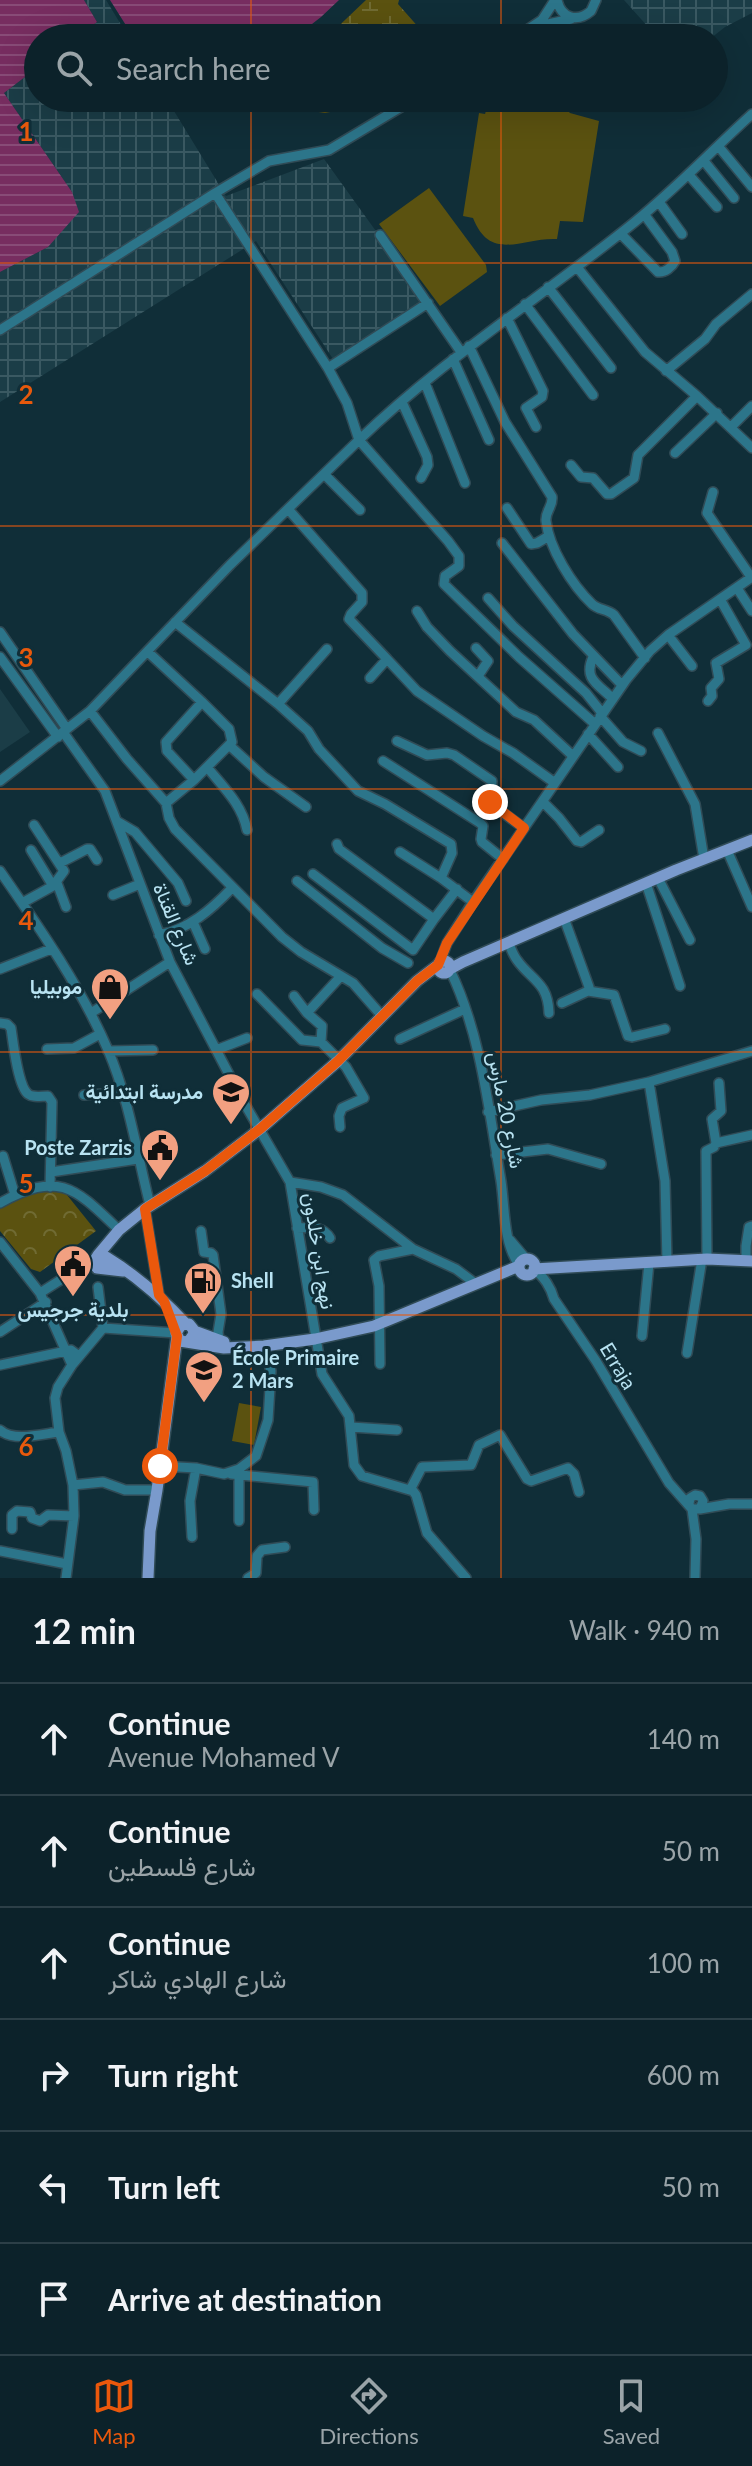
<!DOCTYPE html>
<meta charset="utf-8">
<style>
body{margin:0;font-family:Lato,Vazirmatn,sans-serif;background:#152a32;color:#f1f3f6}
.stop{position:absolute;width:24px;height:24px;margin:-18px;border:6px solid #ea580c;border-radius:50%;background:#fff}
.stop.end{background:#ea580c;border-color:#fff;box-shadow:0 2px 8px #0008}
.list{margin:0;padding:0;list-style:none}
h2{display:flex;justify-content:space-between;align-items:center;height:104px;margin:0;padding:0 32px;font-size:34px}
h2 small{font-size:26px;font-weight:400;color:#9aa4a8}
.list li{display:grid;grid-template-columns:52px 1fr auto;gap:24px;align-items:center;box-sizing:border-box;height:112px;padding:0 32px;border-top:2px solid #2c3f47}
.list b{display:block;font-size:30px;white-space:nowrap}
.list p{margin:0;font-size:26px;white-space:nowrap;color:#9aa4a8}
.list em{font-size:26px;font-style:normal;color:#9aa4a8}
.icon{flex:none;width:44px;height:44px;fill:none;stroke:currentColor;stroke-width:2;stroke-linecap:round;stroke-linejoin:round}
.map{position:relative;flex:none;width:752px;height:1578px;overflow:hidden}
.search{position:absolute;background:#0c222a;box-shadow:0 8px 32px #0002;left:24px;right:24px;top:24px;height:88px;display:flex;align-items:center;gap:20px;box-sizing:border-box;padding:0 28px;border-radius:44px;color:#9aa4a8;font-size:30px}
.sheet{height:776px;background:#0c222a}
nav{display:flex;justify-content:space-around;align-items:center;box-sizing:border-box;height:112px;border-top:2px solid #2c3f47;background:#0c222a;font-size:22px;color:#9aa4a8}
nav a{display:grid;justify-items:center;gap:4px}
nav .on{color:#ea580c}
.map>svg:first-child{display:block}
.built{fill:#1b3d47}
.industrial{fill:url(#industrial-grid)}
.wetland{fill:url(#wetland-marsh)}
.park{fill:url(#park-crowns)}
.pitch{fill:#5b5210}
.water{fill:url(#water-rules)}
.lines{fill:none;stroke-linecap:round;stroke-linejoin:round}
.minor-casing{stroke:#304b56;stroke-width:12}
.major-casing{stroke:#304b56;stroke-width:14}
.minor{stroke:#2c758a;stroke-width:9}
.major{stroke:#7a9acc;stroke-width:11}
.route{stroke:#ea580c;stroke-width:10}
.grid{fill:none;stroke:#e8590c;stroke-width:2;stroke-opacity:0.55}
.labels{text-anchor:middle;stroke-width:6;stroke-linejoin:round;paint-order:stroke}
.street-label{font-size:20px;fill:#b8e3f2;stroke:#102e38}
.poi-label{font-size:20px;font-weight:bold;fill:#b8e3f2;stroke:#102e38;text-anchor:end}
.grid-label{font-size:26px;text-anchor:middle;font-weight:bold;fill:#e8590c;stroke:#102e38;stroke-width:6;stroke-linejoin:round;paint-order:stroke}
</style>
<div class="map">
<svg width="752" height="1578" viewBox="0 0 752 1578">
<defs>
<pattern id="industrial-grid" width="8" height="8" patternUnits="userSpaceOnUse" patternTransform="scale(2)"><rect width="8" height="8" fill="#1b3d47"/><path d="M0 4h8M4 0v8" fill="none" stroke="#3a5962"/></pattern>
<pattern id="wetland-marsh" width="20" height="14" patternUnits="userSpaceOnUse" patternTransform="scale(2)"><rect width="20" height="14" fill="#5b5210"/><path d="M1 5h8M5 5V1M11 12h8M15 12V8" fill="none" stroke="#706b33"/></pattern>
<pattern id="park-crowns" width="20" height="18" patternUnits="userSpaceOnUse" patternTransform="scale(2)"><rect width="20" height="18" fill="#5b5210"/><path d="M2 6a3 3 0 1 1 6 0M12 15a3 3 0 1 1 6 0" fill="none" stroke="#706b33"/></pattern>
<pattern id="water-rules" width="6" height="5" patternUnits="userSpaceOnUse" patternTransform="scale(2)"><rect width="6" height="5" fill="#772d60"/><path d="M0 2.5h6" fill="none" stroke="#884b77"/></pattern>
</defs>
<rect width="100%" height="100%" fill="#102e38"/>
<!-- built -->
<path class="built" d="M0,689l30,43 -30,20z"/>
<!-- industrial -->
<path class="industrial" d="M84,0h22l23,38h-53l21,-16z
M624,0h128v13l-27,14 -14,11h-53z
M38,67v31h128l60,98 98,-37 103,143 -92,60 -79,-121 -256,161v-130l48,-25 24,-55 -68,-99z"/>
<!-- wetland -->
<path class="wetland" d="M366,0h33l-1,4 30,34h-102z
M242,98h141l-11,6 -47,9 -45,-7 -36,-1 -25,5z"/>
<!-- park -->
<path class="park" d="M63,1190l33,41 -56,41 -9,-3 -31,-38v-23l32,-16z"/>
<!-- pitch -->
<path class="pitch" d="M496,98h55l11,13 5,-1 3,3 29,8 -16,101 -23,-1 -3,18c-35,-2 -66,24 -84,-21l-10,-2 16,-103 6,1 3,-9z
M429,188l57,77 1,7 -47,34 -61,-82z
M239,1403l22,4 -7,38 -22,-4z"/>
<!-- water -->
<path class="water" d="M0,0h84l13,22 -21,16h-38v29l-34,26 68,99 7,20 -31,35 -48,25z
M110,0h229l-18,17 -27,21h-160z"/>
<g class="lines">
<!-- minor casing -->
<g class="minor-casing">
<path id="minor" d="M557,0c4,18 20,23 34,11l5,-11
M539,26l32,-7
M515,38l27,-18 13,-20
M719,147l33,40
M704,161l30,37
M689,175l28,32
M659,202l23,32
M621,234l37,38c7,1 14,-5 17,-11l-3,-9 -28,-38
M380,235l81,117
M577,267l68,85 52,44 55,52
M548,287l63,81
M525,304l68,91
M507,318l36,73 -1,6 -16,11 10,19
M0,330l215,-137
M469,346l36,76 47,75c1,10 -7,14 -6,24 3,27 26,64 46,83 6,6 15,5 22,11l31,43
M453,359l36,81
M328,368l100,-65
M666,371l39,-32 11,-15 36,-30
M425,383l40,100
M402,402l25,55 1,8 -7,13
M731,427l21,-21
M675,453l42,-40
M571,465l10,12 12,1 14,16h4l23,-16 4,-23 59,-59
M324,474l36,36
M713,492l-6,21 44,64
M507,508l24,36 6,-1 12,-7
M288,509l74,84v9l-11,12 -2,5 38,40 -17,19
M502,543l71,91 49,51
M737,588l15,23
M488,598l25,28 73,67 16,20
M417,611l10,16 23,24 66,61 18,8 39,36
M175,622l103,82
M0,632l67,97
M668,635l24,31
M476,648l12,13 -10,15
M327,649l-49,55 30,27 11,18 39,42 27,13 66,40 1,9 -11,25 32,24
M148,652l54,50
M0,657l58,80
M593,657c-10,22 5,27 20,42
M387,659l30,32 66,45 30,17 42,30
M708,701l4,-5 -1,-8 8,-9 -3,-16 30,-18 -26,-46
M90,711l37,48 39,44 28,-23 38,-38 -3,-13 -27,-27 -36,40 1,9 27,29
M600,716l23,26 18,9
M595,724l-76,-67 -75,-73 1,-8 14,-10v-10l-11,-15 -89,-101c82,-79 178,-140 267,-211 45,-35 84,-77 126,-115
M63,732l42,59 65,171 73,139 47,81 32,192 27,42 5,49 8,11 51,15 3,4 11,38 39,45
M658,733l37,71 9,55
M588,734l30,33
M397,741l30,14 20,-2 7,2 38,26 -1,23 33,24
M229,745l35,32 42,30
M383,761l97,62 3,3 -2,13 1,3 21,17
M207,767c16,20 35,37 40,63
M0,781l90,-70 140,-146 129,-125 -12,-37 -19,-35 -113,-175 54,-32 60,-11 87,-52
M543,802l16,16 18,23 4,1 18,-12
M166,803l3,15 6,11 107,108 19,15 52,31 29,33
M118,822l17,10 43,51 8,18
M337,844l2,5 95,70 23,-30
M31,850l22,36
M727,850l25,57
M400,852l41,26
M60,863l27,-14h3l7,11
M0,871c39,56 81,116 108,179 21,49 29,104 42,155
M313,874l100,76 21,-31
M658,878l32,62
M297,881l85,67 26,15
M57,883l9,24
M646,883l34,103
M113,895l27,-11
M22,903l31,-17 11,-15 -30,-46
M193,922l12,27
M159,935c30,-6 52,-25 73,-47
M508,942c3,6 5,13 9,18 14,20 31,22 32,53
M440,962l7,-19 26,-41 153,-222 24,-29 18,-16 84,-58
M0,969l51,-20
M450,970c31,64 39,141 51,211 4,27 2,61 18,84
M588,991l26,4 14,41 4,1 33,-8
M257,994l45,46 19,2 25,25 18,31 -22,10 -3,8 1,11
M294,996l13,17
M562,1003l26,-12 1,-4 -25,-69
M91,1013l79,-51
M0,1023l7,1 4,4c2,14 7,58 17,66 5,4 13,2 20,2l4,6 -2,85
M400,1039l65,-30
M321,1042l1,-16 -15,-13 34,-37
M47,1049l27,-1 26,-14
M216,1050l31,-12
M108,1051l45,-1
M84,1095l39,-2
M488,1112l53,-12 49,-5 59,-13
M716,1143l-4,-24 9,-8 -2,-28
M496,1155l52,-6 53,15
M3,1156l12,39
M51,1172l87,-13
M290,1182l31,5 22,8 70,54 43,20 20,15
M0,1203c60,-33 75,-15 119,27
M145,1209l14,86
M297,1228c14,0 25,-3 33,10
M201,1231l3,21 7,1 2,2 8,59 -3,18 1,8
M510,1240l16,19
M0,1242l40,51 32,72
M707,1259l-1,-108 8,-4 2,-4 36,-8
M746,1260v-14l3,-19 3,-1
M667,1262l-2,-81 -16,-99 103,-31
M534,1270c10,6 17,18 20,29l42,62 73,122 23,26h8l3,-8 -3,-5 -5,-1 -5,3 -1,6
M98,1287l5,41
M40,1293l55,-35
M0,1332l46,-30
M642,1336l7,-73
M687,1353l15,-94
M380,1364l-1,-78 -5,-26 5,-4 34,-7
M0,1365l71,-15 8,6
M351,1427l46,3
M0,1430c13,12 42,4 59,2
M160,1466l36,2 28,6 15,-5 17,-13 12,-36 3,-49 -7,-25
M231,1474l82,8 1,28
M239,1475v46
M73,1485l30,-3 22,8h32
M410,1490l12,-23 49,-2 8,-20 21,-10 27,44 4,2 37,-13 6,6 5,18
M692,1509l4,30 -1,39
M700,1509l29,-5h23
M12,1529v-14l5,-4 13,1 2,6 8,3 8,-6 26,1
M192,1537l-2,-36 6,-33
M0,1551l67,13
M66,1578l8,-62 -1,-31 -7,-34 -7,-19 -4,-34 3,-11 14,-22 31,-37 73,5
M248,1578l8,-5 1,-17 5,-6 23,-3"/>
</g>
<!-- major casing -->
<g class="major-casing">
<path id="major" d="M438 967a6 6 0 1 1 12 0a6 6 0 1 1-12 0Z
M450,969l13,-7 213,-92 76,-30
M98,1255l21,-25 26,-21 60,-38 55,-42 78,-68 79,-80 21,-16
M106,1257c31,19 55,40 80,67
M519 1267a8 8 0 1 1 16 0a8 8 0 1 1-16 0Z
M104,1268l3,-9 -5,-4h-4l-4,7 3,6 26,3
M534,1269l173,-10 45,2
M194,1331l30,11
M189,1341l5,-7 -1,-5 -4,-5 -8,1 -5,8 4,8 44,7 40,-2 51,-7 59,-13 145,-60
M148,1578l2,-47 7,-41 20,-154"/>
</g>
<!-- minor -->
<use href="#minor" class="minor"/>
<!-- major -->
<use href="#major" class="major"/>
</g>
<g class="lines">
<!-- route -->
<path class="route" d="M160,1466l17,-130 -13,-35 -5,-6 -14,-86 60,-38 55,-42 78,-68 79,-80 21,-16 9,-22 77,-115 -34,-26"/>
</g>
<!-- grid -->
<path class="grid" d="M251,0v38M501,0v38M251,98v1480M501,98v1480M0,263h752M0,526h752M0,789h752M0,1052h752M0,1315h752"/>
<!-- icons -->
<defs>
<g id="shop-pin" transform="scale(2)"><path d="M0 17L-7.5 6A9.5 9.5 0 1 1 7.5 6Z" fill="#f2a081" stroke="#102e38"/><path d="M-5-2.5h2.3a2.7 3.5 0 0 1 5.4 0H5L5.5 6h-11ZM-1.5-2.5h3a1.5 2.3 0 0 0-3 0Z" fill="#111"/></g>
<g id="school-pin" transform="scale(2)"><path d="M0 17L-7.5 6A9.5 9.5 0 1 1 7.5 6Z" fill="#f2a081" stroke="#102e38"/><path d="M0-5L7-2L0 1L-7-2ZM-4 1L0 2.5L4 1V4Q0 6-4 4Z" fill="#111"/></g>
<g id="civic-pin" transform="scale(2)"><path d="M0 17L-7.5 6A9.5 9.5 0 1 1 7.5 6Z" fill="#f2a081" stroke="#102e38"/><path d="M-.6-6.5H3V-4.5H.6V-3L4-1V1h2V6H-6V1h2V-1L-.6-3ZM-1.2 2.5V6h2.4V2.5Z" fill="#111"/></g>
<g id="fuel-pin" transform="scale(2)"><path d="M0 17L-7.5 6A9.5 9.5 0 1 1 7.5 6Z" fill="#f2a081" stroke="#102e38"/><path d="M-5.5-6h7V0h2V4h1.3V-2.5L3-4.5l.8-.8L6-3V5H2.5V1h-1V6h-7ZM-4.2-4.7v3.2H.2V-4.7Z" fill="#111"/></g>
</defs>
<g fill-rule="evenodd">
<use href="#shop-pin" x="110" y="987"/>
<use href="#school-pin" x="231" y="1092"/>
<use href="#civic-pin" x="160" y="1148"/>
<use href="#civic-pin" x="73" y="1264"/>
<use href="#fuel-pin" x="203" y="1281"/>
<use href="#school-pin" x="204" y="1370"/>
</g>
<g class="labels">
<!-- street labels -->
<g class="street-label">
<text transform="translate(176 924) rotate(67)" y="7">شارع القناة</text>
<text transform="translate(506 1110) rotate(79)" y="7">شارع 20 مارس</text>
<text transform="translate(319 1251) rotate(81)" y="7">نهج ابن خلدون</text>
<text transform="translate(618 1366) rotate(59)" y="7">Erraja</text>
</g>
<!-- poi labels -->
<g class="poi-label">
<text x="82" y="994">موبيليا</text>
<text x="203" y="1099">مدرسة ابتدائية</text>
<text x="132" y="1155">Poste Zarzis</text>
<text x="231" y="1288" text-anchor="start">Shell</text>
<text x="73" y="1317" text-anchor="middle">بلدية جرجيس</text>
<text x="232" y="1365" text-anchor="start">École Primaire<tspan x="232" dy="23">2 Mars</tspan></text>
</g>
</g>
<g class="grid-label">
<text x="26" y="141">1</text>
<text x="26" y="404">2</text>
<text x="26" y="667">3</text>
<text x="26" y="930">4</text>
<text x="26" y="1193">5</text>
<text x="26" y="1456">6</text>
</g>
</svg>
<div class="stop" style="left:160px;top:1466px"></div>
<div class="stop end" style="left:490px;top:802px"></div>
<div class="search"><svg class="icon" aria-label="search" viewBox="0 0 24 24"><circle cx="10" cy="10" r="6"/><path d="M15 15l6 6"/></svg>Search here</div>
</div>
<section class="sheet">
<h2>12 min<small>Walk · 940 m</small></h2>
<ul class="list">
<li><svg class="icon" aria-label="ahead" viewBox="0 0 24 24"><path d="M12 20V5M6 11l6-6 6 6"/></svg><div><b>Continue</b><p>Avenue Mohamed V</p></div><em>140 m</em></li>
<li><svg class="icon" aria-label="ahead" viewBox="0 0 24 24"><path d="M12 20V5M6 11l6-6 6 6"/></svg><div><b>Continue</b><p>شارع فلسطين</p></div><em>50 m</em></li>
<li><svg class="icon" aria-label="ahead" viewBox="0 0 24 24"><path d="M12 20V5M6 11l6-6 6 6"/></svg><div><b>Continue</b><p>شارع الهادي شاكر</p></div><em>100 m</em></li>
<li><svg class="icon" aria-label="right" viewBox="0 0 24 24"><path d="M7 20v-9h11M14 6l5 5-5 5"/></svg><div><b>Turn right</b></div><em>600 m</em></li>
<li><svg class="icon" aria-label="left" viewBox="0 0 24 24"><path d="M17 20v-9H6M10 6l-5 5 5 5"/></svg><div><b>Turn left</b></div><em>50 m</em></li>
<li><svg class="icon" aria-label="arrive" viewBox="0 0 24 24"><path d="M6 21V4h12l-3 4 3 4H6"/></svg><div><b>Arrive at destination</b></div></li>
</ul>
</section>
<nav>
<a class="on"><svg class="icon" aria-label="map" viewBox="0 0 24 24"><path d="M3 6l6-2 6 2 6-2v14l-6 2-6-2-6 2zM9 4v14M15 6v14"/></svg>Map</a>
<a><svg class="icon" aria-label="directions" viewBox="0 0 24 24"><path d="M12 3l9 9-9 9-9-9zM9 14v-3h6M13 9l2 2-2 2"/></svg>Directions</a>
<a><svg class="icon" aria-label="saved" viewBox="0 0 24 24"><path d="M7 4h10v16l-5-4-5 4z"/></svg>Saved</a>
</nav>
